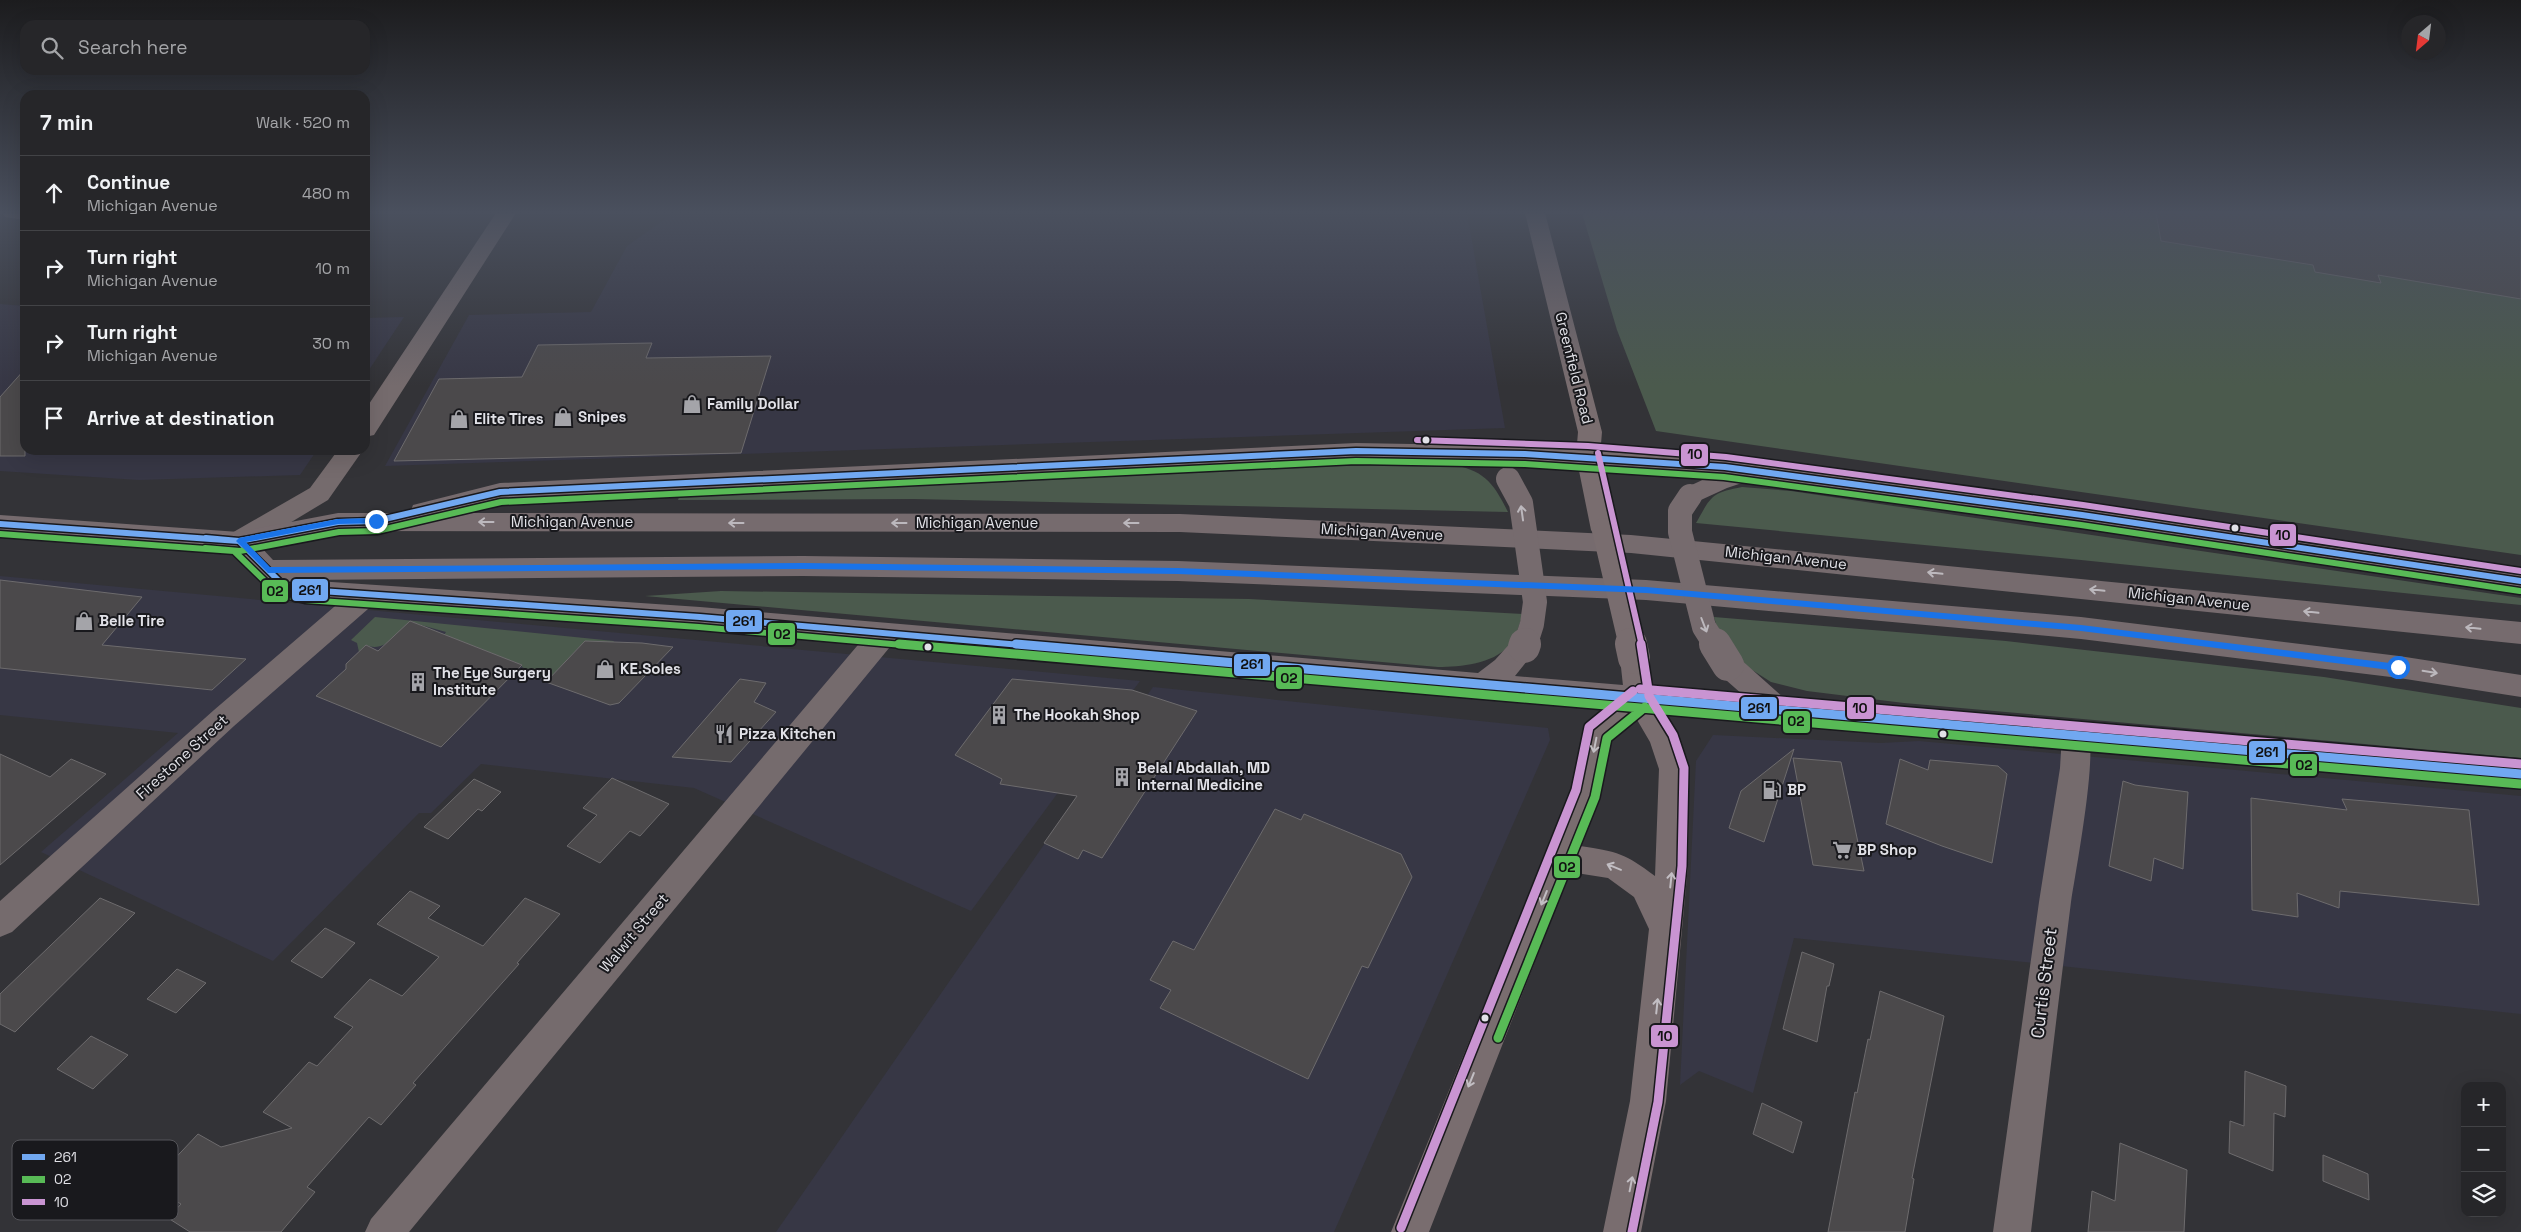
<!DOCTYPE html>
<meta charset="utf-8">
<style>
body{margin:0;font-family:"Space Grotesk",sans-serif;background:#323235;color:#f1f3f6}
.controls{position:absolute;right:15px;bottom:15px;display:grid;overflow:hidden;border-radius:10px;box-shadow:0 5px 20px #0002}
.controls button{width:45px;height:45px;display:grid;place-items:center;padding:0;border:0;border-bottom:1px solid #424346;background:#262629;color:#f1f3f6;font:25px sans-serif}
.compass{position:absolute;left:2401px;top:15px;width:45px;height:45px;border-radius:50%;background:#262629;box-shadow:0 5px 20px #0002;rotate:208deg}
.stop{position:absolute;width:15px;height:15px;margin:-11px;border:4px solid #1a73e8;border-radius:50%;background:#fff}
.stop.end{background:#1a73e8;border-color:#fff;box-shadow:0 1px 5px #0008}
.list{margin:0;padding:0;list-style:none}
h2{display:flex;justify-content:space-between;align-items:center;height:65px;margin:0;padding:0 20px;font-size:21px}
h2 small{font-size:16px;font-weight:400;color:#a4a5a8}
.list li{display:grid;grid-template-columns:32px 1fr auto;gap:15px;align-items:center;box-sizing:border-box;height:75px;padding:0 20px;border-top:1px solid #424346}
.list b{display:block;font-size:19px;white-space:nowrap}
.list p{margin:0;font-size:16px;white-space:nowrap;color:#a4a5a8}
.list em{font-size:16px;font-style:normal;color:#a4a5a8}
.icon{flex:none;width:28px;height:28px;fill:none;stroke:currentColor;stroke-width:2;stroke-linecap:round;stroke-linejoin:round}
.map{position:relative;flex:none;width:2521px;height:1232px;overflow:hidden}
.search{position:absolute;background:#262629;box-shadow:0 5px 20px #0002;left:20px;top:20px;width:350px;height:55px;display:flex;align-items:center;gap:12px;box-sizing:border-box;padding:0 18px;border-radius:15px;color:#a4a5a8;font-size:19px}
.panel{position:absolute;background:#262629;box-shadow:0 5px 20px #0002;left:20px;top:90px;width:350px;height:365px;border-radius:15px}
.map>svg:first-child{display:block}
.built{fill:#373745}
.green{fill:#4b5a4d}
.building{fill:#4b494b;stroke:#6d6b6d}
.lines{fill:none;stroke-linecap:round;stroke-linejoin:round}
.minor{fill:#756b6d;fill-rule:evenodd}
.secondary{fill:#796d6f;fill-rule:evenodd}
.primary{fill:#766b6e;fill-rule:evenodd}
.secondary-bridge-far1{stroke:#796d6f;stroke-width:24}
.secondary-bridge{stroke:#796d6f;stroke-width:32}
.primary-bridge-far1{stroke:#766b6e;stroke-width:24}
.primary-bridge{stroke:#766b6e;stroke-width:32}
.bus-1-far1-casing{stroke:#19191d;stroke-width:9}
.bus-1-casing{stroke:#19191d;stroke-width:12}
.bus-2-far1-casing{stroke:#19191d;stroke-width:9}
.bus-2-casing{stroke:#19191d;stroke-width:12}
.bus-3-far1-casing{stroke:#19191d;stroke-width:9}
.bus-3-casing{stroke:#19191d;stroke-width:12}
.bus-1-far1{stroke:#71a8f1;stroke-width:6}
.bus-1{stroke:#71a8f1;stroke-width:9}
.bus-2-far1{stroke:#58ba56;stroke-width:6}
.bus-2{stroke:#58ba56;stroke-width:9}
.bus-3-far1{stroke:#c994d2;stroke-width:6}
.bus-3{stroke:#c994d2;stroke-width:9}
.oneway{stroke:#bcb8bd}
.oneway2{stroke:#c2bec3}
.route{fill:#1a73e8}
.bus-dot{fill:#e1e1e7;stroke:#19191d;stroke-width:2}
.labels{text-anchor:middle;stroke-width:4;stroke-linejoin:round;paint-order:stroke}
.street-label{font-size:15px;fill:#e1e1e7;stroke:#19191d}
.poi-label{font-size:15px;font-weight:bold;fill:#e1e1e7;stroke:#19191d;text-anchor:start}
.near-street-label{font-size:18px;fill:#e1e1e7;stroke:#19191d}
.key{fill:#19191d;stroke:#55555a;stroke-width:1}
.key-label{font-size:14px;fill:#e1e1e7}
.line-badge{stroke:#19191d;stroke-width:2}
.pale-badge-label{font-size:14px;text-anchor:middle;font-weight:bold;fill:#111}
</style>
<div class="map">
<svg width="2521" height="1232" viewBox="0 0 2521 1232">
<rect width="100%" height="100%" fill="#333337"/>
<!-- built -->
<path class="built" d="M674,213h793l38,215 -1120,38 84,-151 122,-3 36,-66z
M0,304l25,2v144h292l-17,25 -161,5 -139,-9z
M404,317l-39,59v-58z
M0,576l1140,105 -169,230 -277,-123 -213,-24 -50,49h-12l-146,148 -232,-109 137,-119 -178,-18z
M1153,687l395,41 2,12 -216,492h-558z
M1713,735l168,8 38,-2 602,55v218l-727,-76 -41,155 -54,-22 -19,14 16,-324z"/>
<!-- green -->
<path class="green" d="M1582,213h939v342l-865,-124 -39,-101z
M1449,464c35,6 44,18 59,48l-594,-13 -236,1 1,-3 653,-31z
M1742,487l49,4 730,107v7l-440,-45 -385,-37c15,-26 14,-30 46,-36z
M721,591l528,8 274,15c-4,10 -7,25 -14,32 -17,18 -48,21 -71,21l-793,-71z
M375,617l239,24 -2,3 -27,-3 -36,38h-3l-24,-12v-2l-78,-30 2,-3 -36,-10c-13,12 -26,31 -44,23l-7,7 -2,-9 -6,-3z
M1714,617l292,24 318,36 197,31v50l-617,-55 -97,-12 -36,-9 -33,-21 -22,-37z"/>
<!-- building -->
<path class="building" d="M2156,213h365v86l-143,-24 3,8 -66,-11 -2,-7 -152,-24z
M652,343l-6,15 125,-2 -30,97 -347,8 45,-82 83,-2 16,-32z
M25,369v87h-25v-59z
M0,580l142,17 -40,48 144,14 -34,31 -212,-22z
M410,621l112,44 -81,82 -125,-51 30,-27v-5l20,-19 12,6z
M585,641l57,2 31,4 -54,56 -9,2 -64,-23z
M740,679l26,4 -12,19 22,10 -45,50 -59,-5z
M1012,679l120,11 65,21 -95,147 -19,-8 -5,9 -34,-16 33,-47 -77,-12 2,-5 -47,-24z
M1794,749l-30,93 -35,-14 12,-37z
M0,754l50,23 21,-18 35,15 -106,91z
M1793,758l48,4 23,109 -51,-6z
M1900,759l28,11 2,-10 68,6 9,8 -15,89 -50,-17 -56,-22z
M612,778l57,26 -29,32 -10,-5 -30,32 -33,-17 30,-31 -14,-7z
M474,779l27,13 -19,19 -4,-2 -30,30 -24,-12z
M2123,781l12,4 53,7 -5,77 -29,-11 -3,23 -42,-15z
M2251,798l96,12 -5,-11 127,11 10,95 -139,-14 -1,17 -42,-15 1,24 -46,-7z
M1275,809l26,11 3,-6 97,40 11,23 -44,91 -6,-2 -54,113 -148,-71 11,-18 -21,-10 23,-39 21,9z
M410,891l30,15 -12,12 55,28 42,-48 35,16 -43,49 2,1 -106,119 3,2 -35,40 -12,-8 -62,70 8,5 -34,40h-91l-22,-14 13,-14 -32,-18 49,-52 23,13 71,-19 -29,-16 46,-50 8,4 36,-39 -19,-10 36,-38 32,17 37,-39 -62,-33z
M100,898l35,15 -120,119 -15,-8v-30z
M325,928l30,15 -33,35 -31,-17z
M1802,952l32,12 -5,22h-2l-10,56 -34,-13z
M177,969l29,14 -30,30 -29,-14z
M1880,991l64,25 -32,162 2,1 -9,53h-77l27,-140 2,1 11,-54 2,1z
M91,1036l37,19 -35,34 -36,-20z
M2245,1071l41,15 -1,31 -11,-4 -1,58 -44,-18 1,-32 14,5z
M1762,1103l40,19 -9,31 -40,-19z
M2120,1143l67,27 -3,62h-96l4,-41 23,10z
M2323,1155l45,19 1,26 -46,-19z"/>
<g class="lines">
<!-- minor -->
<path class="minor" d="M2,213h23v7l-20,-3z
M496,213h20l-142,222 -9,2v-27z
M338,450h25l-35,50 -80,48 -9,2 -9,-2 -4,-7 4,-7 80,-46z
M366,585l10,3 4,7 -4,7 -142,124 -222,206 -12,5v-36l214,-191 142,-122z
M884,623l10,3 4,8 -4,8 -485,590h-44l6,-13 503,-593z
M2077,723l10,4c12,22 -11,142 -16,175 -14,110 -27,220 -40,330h-38l46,-330 21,-134 2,-33 5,-8z"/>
<!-- secondary -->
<path class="secondary" d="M1525,213h20l57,219 -2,24 17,74 -4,7 -9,2 -9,-2 -4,-7 -15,-74 2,-24z
M1634,647l10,3 4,8 5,39 26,42 10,30 -1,96 -22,236 -25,131h-38l27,-131 19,-172 -15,-32 -26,-19 -38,-6 -141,360h-38l180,-439 12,-61 5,-8 36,-29 -4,-37 4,-8zM1636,718l14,24 9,27 -4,107c-31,-23 -36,-24 -75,-30l21,-53 11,-55z"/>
<!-- primary -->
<path class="primary" d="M1356,443l169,3 200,12 357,48 439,65v20l-439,-67 -328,-45 -27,9 -37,17 -9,-3 -4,-6 4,-6 32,-15 -188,-13 -169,-3 -856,42 -49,12 729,1 451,21 890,87v22l-890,-91 -451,-21 -842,-1 -78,15 13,14 530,-4 375,5 468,19 435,37 318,39 122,19v22l-122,-19 -318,-39 -435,-39 -468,-19 -375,-5 -501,4 398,27 778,66 17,-13 19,-21 10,-3 10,3 4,8 -23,29 228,19 -25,-22 -4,-8 4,-8 10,-3 10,3 47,42 736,62v26l-1821,-160 -394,-27 -32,-8 -42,-42 -232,-17v-18l239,17 99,-19h72l3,-8 87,-22z"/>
<!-- secondary-bridge-far1 -->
<path class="secondary-bridge-far1" d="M1604,530l27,116"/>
<!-- secondary-bridge -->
<path class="secondary-bridge" d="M1631,644l3,14"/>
<!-- primary-bridge-far1 -->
<path class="primary-bridge-far1" d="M1508,479l13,24 14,99 -3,22 -7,22
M1690,496l-10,15v21l24,95 12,19"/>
<!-- primary-bridge -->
<path class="primary-bridge" d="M1715,644l13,21
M1524,647l1,-3"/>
<!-- bus-1-far1 casing -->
<g class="bus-1-far1-casing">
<path id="bus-1-far1" d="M0,524l239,17 44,44 23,5 394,27 331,29
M206,538l33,3 99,-19 38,-1 124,-29 856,-41 169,3 200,13 357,48 439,66"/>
</g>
<!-- bus-1 casing -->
<g class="bus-1-casing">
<path id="bus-1" d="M1016,644l1505,130"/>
</g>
<!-- bus-2-far1 casing -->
<g class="bus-2-far1-casing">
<path id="bus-2-far1" d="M0,534l234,17 43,42 28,7 394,27 215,19
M205,548l35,3 99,-19 38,-1 124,-29 855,-41 169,3 199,13 357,48 439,66"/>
</g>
<!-- bus-2 casing -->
<g class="bus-2-casing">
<path id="bus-2" d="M899,644l1621,140
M1498,1038l97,-241 12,-59 38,-31"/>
</g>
<!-- bus-3-far1 casing -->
<g class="bus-3-far1-casing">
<path id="bus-3-far1" d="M1417,440l171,6 138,11 357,48 438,66
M1598,453l44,193"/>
</g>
<!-- bus-3 casing -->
<g class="bus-3-casing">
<path id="bus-3" d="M1640,689l881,75
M1401,1228l175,-438 13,-63 44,-36
M1632,1232l26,-130 24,-236 2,-98 -11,-33 -24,-39 -8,-52"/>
</g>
<!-- bus-1-far1 -->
<use href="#bus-1-far1" class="bus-1-far1"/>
<!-- bus-1 -->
<use href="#bus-1" class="bus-1"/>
<!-- bus-2-far1 -->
<use href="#bus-2-far1" class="bus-2-far1"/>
<!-- bus-2 -->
<use href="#bus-2" class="bus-2"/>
<!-- bus-3-far1 -->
<use href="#bus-3-far1" class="bus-3-far1"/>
<!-- bus-3 -->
<use href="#bus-3" class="bus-3"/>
</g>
<!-- one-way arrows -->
<defs><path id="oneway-shaft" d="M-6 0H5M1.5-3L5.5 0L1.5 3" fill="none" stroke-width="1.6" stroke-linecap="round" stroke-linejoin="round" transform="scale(1.25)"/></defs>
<g class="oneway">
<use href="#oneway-shaft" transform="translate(1522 513) rotate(-98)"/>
<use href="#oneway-shaft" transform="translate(486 522) rotate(-180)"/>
<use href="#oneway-shaft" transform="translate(736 523) rotate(-180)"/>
<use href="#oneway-shaft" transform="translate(899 523) rotate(-180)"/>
<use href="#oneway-shaft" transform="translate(1131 523) rotate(-180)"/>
<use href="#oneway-shaft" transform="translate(1935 573) rotate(-174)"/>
<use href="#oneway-shaft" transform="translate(2097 590) rotate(-174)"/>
<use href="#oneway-shaft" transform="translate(2311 612) rotate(-174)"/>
<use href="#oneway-shaft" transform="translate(1704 625) rotate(69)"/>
<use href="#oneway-shaft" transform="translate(2473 628) rotate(-174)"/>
<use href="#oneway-shaft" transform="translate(2430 672) rotate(9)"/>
</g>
<g class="oneway2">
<use href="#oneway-shaft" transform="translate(1595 745) rotate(101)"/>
<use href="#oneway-shaft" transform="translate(1614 867) rotate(-158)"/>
<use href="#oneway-shaft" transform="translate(1671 880) rotate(-84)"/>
<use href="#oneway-shaft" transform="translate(1544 898) rotate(112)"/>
<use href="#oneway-shaft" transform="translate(1657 1006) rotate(-84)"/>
<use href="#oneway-shaft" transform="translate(1471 1080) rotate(112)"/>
<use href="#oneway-shaft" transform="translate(1631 1184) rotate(-79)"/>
</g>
<!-- sky -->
<linearGradient id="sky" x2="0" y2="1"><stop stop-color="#1c1c1e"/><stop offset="0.55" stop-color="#4a505e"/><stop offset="1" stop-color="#4a505e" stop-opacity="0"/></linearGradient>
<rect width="2521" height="386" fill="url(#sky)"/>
<!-- route -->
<path class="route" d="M376,518l3,1v4l-41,1 -92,18 24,25 533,-4 375,5 468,19 435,38 317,39 5,3 -5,4 -317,-40 -435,-38 -468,-19 -375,-5 -535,4 -32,-32 3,-3 99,-19z"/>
<!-- icons -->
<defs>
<g id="shop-bare" transform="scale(1.5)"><path d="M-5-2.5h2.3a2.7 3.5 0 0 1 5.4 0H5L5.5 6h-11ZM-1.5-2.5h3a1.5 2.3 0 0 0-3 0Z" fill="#a4a4a9" stroke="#19191d" stroke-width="2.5" paint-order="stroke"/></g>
<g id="building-bare" transform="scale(1.5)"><path d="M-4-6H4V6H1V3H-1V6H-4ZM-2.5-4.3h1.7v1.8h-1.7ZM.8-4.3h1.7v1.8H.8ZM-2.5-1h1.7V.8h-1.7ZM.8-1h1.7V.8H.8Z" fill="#a4a4a9" stroke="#19191d" stroke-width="2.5" paint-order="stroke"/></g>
<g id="restaurant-bare" transform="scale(1.5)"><path d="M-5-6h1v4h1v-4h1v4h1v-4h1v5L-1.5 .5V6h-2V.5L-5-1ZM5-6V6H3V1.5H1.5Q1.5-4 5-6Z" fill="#a4a4a9" stroke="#19191d" stroke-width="2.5" paint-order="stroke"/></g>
<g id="fuel-bare" transform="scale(1.5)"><path d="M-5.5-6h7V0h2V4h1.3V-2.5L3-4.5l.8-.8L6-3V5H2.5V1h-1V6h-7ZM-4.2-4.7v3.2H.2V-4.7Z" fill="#a4a4a9" stroke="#19191d" stroke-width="2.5" paint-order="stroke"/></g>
<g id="supermarket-bare" transform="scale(1.5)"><path d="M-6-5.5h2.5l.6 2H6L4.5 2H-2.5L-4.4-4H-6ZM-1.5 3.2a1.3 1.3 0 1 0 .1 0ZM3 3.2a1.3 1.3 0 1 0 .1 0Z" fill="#a4a4a9" stroke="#19191d" stroke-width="2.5" paint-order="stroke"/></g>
</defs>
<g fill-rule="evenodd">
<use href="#shop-bare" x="692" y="404"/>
<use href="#shop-bare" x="563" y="417"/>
<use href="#shop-bare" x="459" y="419"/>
<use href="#shop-bare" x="84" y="621"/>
<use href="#shop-bare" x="605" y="669"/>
<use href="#building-bare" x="418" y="682"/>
<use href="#building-bare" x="999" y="715"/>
<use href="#restaurant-bare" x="724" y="734"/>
<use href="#building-bare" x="1122" y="777"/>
<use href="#fuel-bare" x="1772" y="790"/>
<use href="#supermarket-bare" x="1842" y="850"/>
</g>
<!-- markers -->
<g class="bus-dot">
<circle cx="1426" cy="440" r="4.5"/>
<circle cx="2235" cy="528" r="4.5"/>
<circle cx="928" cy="647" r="4.5"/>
<circle cx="1943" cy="734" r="4.5"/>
<circle cx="1485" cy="1018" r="4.5"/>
</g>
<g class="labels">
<!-- street labels -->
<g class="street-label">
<text transform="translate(1574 368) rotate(76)" y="5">Greenfield Road</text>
<text x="572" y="527">Michigan Avenue</text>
<text x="977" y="528">Michigan Avenue</text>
<text transform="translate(1382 532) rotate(3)" y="5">Michigan Avenue</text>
<text transform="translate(1786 558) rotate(6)" y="5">Michigan Avenue</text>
<text transform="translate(2189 599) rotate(6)" y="5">Michigan Avenue</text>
<text transform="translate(182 757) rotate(-42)" y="5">Firestone Street</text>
<text transform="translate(634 933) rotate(-50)" y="5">Walwit Street</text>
</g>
<!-- poi labels -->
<g class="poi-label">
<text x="707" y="409">Family Dollar</text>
<text x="578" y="422">Snipes</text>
<text x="474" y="424">Elite Tires</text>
<text x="99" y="626">Belle Tire</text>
<text x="620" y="674">KE.Soles</text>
<text x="433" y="678">The Eye Surgery<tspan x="433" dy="17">Institute</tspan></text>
<text x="1014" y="720">The Hookah Shop</text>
<text x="739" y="739">Pizza Kitchen</text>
<text x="1137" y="773">Belal Abdallah, MD<tspan x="1137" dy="17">Internal Medicine</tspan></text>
<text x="1787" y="795">BP</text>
<text x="1857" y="855">BP Shop</text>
</g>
<!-- near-street labels -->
<g class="near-street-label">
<text transform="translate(2044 983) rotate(-83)" y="6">Curtis Street</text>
</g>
</g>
<!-- legend -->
<rect x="12" y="1140" width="166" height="80" rx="8" class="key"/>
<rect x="22" y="1154" width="23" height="6" fill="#71a8f1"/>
<rect x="22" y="1176" width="23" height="7" fill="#58ba56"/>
<rect x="22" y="1199" width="23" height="6" fill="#c994d2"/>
<g class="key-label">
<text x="54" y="1162">261</text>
<text x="54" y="1184">02</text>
<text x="54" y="1207">10</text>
</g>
<g class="line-badge">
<rect x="1680" y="443" width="29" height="24" rx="5" fill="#c994d2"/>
<rect x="2269" y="523" width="28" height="24" rx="5" fill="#c994d2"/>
<rect x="291" y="578" width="38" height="24" rx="5" fill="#71a8f1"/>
<rect x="261" y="579" width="28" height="24" rx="5" fill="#58ba56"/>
<rect x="725" y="609" width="38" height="24" rx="5" fill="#71a8f1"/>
<rect x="767" y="622" width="29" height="24" rx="5" fill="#58ba56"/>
<rect x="1233" y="653" width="38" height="24" rx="5" fill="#71a8f1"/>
<rect x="1275" y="666" width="28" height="24" rx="5" fill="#58ba56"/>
<rect x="1846" y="696" width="29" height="24" rx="5" fill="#c994d2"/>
<rect x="1740" y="696" width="38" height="24" rx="5" fill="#71a8f1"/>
<rect x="1782" y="710" width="29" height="24" rx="5" fill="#58ba56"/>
<rect x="2248" y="740" width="38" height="24" rx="5" fill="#71a8f1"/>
<rect x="2289" y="753" width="29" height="24" rx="5" fill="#58ba56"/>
<rect x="1553" y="855" width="28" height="24" rx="5" fill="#58ba56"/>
<rect x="1650" y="1024" width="29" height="24" rx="5" fill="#c994d2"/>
</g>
<g class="pale-badge-label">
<text x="1695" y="459">10</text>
<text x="2283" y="540">10</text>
<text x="310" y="595">261</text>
<text x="275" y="596">02</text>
<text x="744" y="626">261</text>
<text x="782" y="639">02</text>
<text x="1252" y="669">261</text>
<text x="1289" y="683">02</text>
<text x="1860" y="713">10</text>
<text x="1759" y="713">261</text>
<text x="1796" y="726">02</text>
<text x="2267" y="757">261</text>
<text x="2304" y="770">02</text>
<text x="1567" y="872">02</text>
<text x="1665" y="1041">10</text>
</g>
</svg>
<div class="controls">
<button>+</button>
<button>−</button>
<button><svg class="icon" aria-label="layers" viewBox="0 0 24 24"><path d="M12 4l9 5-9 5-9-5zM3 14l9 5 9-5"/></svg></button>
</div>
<svg class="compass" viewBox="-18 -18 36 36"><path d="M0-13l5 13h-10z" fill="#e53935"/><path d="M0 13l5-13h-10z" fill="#a4a5a8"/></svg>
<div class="stop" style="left:2398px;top:667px"></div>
<div class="stop end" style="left:376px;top:521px"></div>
<div class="search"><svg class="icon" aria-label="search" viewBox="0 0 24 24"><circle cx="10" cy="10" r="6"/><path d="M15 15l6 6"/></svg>Search here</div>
<section class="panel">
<h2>7 min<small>Walk · 520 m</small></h2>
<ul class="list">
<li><svg class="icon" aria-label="ahead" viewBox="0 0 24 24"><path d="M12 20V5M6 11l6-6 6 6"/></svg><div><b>Continue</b><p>Michigan Avenue</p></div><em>480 m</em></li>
<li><svg class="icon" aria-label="right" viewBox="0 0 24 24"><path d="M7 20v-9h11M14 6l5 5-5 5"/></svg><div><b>Turn right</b><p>Michigan Avenue</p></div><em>10 m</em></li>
<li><svg class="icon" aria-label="right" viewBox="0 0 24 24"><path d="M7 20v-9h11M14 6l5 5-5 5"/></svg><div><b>Turn right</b><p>Michigan Avenue</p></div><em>30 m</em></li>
<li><svg class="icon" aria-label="arrive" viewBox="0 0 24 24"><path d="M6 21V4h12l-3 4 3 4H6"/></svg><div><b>Arrive at destination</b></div></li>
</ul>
</section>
</div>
